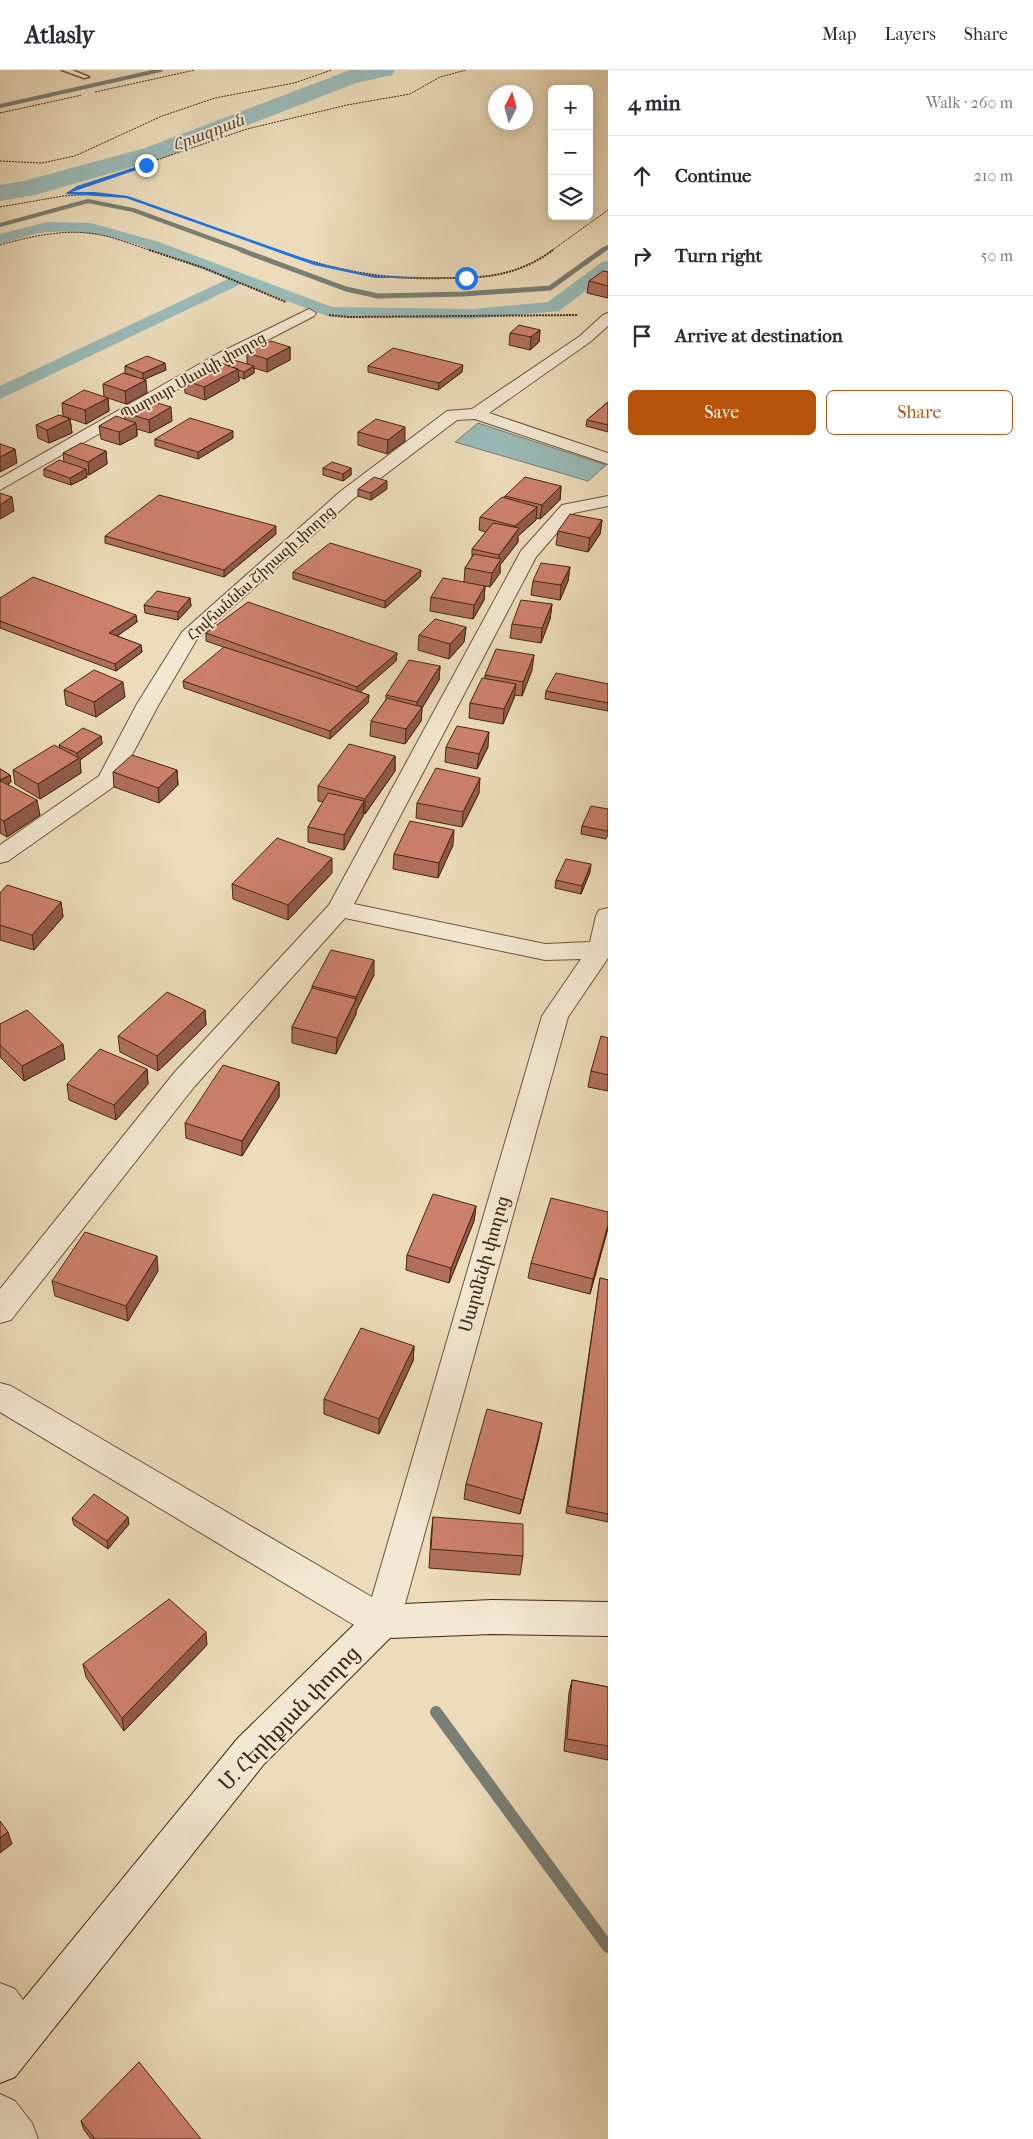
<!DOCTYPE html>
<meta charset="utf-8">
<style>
body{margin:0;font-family:"IM FELL French Canon","Noto Serif Armenian",serif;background:#f2f2f3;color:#2b2b33}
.controls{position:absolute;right:15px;top:15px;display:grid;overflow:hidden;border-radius:8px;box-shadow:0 2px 12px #0003}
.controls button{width:45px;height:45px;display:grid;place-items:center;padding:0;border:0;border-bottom:1px solid #e1e1e2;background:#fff;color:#2b2b33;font:25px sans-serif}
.compass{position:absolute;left:488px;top:15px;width:45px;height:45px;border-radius:50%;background:#fff;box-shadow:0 2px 12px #0003;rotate:6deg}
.stop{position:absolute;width:15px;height:15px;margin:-11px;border:4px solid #1a73e8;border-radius:50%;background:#fff}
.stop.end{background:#1a73e8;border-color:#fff;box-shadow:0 1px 5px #0008}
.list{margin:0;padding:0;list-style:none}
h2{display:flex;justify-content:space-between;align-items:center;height:65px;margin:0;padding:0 20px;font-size:21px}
h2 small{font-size:16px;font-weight:400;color:#7c7c81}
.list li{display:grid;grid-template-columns:32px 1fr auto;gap:15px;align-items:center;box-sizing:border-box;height:80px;padding:0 20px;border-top:1px solid #e1e1e2}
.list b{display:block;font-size:19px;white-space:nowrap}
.list em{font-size:16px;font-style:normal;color:#7c7c81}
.actions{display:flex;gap:10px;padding:15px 20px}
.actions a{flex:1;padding:11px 0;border:1px solid #b45309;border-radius:8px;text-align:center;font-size:18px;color:#b45309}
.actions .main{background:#b45309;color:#fff}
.icon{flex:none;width:28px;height:28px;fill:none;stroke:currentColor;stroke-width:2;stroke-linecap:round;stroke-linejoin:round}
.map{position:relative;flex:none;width:608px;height:2069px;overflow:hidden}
header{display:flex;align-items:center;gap:30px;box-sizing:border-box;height:70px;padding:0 25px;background:#fff;border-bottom:1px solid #e1e1e2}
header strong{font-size:24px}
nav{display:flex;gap:28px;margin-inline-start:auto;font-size:18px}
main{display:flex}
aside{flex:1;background:#fff}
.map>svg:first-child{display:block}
.water{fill:#9abab7;stroke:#787f74}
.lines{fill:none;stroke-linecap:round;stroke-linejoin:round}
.stream-far2{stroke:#787f74;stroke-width:4}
.stream-far1{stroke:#787f74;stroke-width:5}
.stream{stroke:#787f74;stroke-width:12}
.canal{fill:#9abab7;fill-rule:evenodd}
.river{fill:#9abab7;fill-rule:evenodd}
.lane-casing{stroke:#6e543a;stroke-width:3}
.street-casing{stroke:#6e543a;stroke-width:2}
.secondary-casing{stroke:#44270f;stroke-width:2}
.path-far1{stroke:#44270f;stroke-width:1;stroke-dasharray:2 1;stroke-linecap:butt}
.path{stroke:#44270f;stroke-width:2;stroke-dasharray:2 1;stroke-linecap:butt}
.lane{fill:#f3e8d3;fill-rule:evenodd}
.street{fill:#f3e8d3;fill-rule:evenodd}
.secondary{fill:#f3e8d3;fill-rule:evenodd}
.wall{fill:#b06f5e;stroke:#44270f}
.shaded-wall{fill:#905a4c;stroke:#44270f}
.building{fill:#cd816d;stroke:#44270f}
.route{fill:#1a73e8}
.labels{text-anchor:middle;stroke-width:4;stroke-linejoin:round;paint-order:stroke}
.far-street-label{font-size:15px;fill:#44270f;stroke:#f3e8d3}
.far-water-label{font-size:16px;font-style:italic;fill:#5a4c39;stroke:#f3e8d3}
.street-label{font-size:18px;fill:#44270f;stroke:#f3e8d3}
.near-street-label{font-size:21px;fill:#44270f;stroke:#f3e8d3}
</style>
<header>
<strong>Atlasly</strong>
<nav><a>Map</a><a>Layers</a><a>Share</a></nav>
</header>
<main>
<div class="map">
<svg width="608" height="2069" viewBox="0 0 608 2069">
<rect width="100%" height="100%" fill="#ecdcbb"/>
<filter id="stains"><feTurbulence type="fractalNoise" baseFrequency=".004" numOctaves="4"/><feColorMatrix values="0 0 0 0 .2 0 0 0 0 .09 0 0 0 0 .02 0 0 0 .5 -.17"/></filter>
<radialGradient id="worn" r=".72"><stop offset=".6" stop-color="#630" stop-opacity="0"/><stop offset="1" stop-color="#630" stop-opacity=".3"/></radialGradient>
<!-- water -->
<path class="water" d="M478,353l128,42 -18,16 -133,-39z"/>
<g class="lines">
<!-- stream-far2 -->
<path class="stream-far2" d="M0,36l161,-36
M0,155l88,-24 45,9 112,41
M602,181l6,-4"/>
<!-- stream-far1 -->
<path class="stream-far1" d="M241,180l105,39 32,7 85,-2 87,-6 53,-38"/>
<!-- stream -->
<path class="stream" d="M436,1642l172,235"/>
<!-- canal -->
<path class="canal" d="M47,152l44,1 68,19 173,65 141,2 75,-7 54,-40 6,-1v13l-49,37 -86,8 -143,-2 -89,-33 -241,115v-13l228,-107c-57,-21 -118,-52 -180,-47 -16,1 -33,8 -48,12v-10z"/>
<!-- river -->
<path class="river" d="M350,0h45l-3,5 -36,8 -193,75 -128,37 -35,6v-16l24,-4 121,-33z"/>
<!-- lane casing -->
<g class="lane-casing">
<path id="lane" d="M62,0h10l17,7 -5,1z"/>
</g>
<!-- street casing -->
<g class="street-casing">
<path id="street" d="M309,239l7,4 -2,3 -85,44 -229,130v-12l217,-124z
M608,243v13l-18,16 -101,71 119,40v11l-133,-45 -18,1 -104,79 -156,140 -38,65 -43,81 -108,76 -8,2v-18l99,-69 38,-72 45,-72 159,-141 106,-80 25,-2 108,-73 23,-21z
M608,426v10l-34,7 -38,44 -182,347 191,40 45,-2 6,-26 3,-6 9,-2v50l-40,59 -168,605 -5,12 -13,5 -13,-5 -369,-222v-29l11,3 361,211 170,-581 39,-57 -36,1 -200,-42 -151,169 -183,233 -11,3v-34l174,-216 155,-168 192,-354 41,-46z
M0,1913l15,6 22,30 6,15 -6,15 -15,6 -15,-6 -7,-10z
M0,2024l15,7 17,22 6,16h-38z"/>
</g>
<!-- secondary casing -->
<g class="secondary-casing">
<path id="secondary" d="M492,1530l116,2v34l-116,-2 -102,4 -126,126 -249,313 -15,6v-55l238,-290 131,-128 13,-5z"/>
</g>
<!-- path-far1 -->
<path class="path-far1" d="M95,22l100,-22
M0,43l82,-18
M0,91l42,2 33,-7 87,-40 53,-18 79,-15 38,-13
M67,123l11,-6 169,-58 100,-24 63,-11 30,-17 26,-7
M0,137l63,-11 31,-2 32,3 154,54
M0,175c32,-9 63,-16 96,-11 19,3 39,12 57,17
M551,181l57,-41"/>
<!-- path -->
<path class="path" d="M149,180l55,18 82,34
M276,180c60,21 105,30 168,28 43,0 73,-2 109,-28
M329,245l19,2 230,-2"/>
<!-- lane -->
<use href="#lane" class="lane"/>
<!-- street -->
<use href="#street" class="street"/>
<!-- secondary -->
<use href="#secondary" class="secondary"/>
</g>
<!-- wall -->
<path class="wall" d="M608,202v26l-21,-5 2,-12z
M540,260l-1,12 -9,8 -21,-5 1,-12z
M290,277v13l-23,12 -13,-4v5l-10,6 -5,-2v4l-34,19 -20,-7 -1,-13 42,-15 21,-1v-11z
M125,296l41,4 -22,9 3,14 -21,11 -18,-6 1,13 -23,13 -23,-8 -1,-13 42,-6 -1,-13 33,-7 -11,-4z
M368,296l94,6 -24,18 -70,-18z
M608,332v30l-22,-6 1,-6z
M125,343l47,8 -22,12 -13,-4v7l-17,9 -19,-6 -2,-13 26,-7z
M70,349l2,14 -23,10 -11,-5 -2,-13z
M358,362l47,9 -18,13 -29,-9z
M233,368l-35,21 -43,-13v-7z
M106,381l1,13 -18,11 -3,-1 1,3 -16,8 -27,-9v-7l20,-7 -1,-9z
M323,398h28v7l-8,6 -20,-6z
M561,416l-1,14 -20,19 -4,-1v2l-18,16v6l-18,23v8l-10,14 -5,-1 -1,14 -11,19 -43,-8 1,-14 33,-15 1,-14 7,-11v-8l14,-17 -7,-2 1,-13 24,-19 1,-2z
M358,419h29l-16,11 -13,-4z
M602,450l-2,14 -12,18 -32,-7 2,-14z
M276,464l-52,43 -119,-34v-7z
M570,497l-2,14 -8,19 -29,-5 2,-14z
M421,500l-1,7 -35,31 -92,-29v-7z
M0,528l136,17 1,7 -20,14 24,9 1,7 -26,19 -116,-43z
M190,528l1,8 -13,14 -33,-7 -1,-8z
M552,534l-2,15 -9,24 -31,-5 2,-14z
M466,557l-2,15 -15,17 -31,-9 1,-15z
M206,563l191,20 -1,8 -37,31 10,3 -1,8 -38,36 -146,-51 -1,-7 52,-30 -29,-10z
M440,596l-1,14 -17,28 -1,13 -16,23 -35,-8 1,-15 15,-21v-5z
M532,600l-10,26 -7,-1 -1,3 -11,26 -34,-6 1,-15 15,-25v-3z
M608,614v27l-63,-12 1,-8z
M64,620l61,7 -29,20 -30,-12z
M101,666l1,8 -22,16 1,13 -41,26 -25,-15 -2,-14 47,-22 -1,-3z
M446,677h42l-11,22 -32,-7z
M395,686v15l-30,43 -2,-1v3l-19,34 -36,-8v-15l15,-25 -5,-1v-15z
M0,699l10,6 1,7 -3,2 32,31 -33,22 -7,-4z
M177,700l1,15 -19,18 -45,-16 -1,-15z
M479,723l-17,34 -46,-9 1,-15z
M608,739v25l-2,5 -25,-5 1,-8z
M453,775l-15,33 -45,-9 1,-15z
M590,802l-9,22 -26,-6 1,-8z
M332,803l-44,47 -55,-21 -1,-15z
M0,823l61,9 2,15 -29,33 -34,-10z
M374,905l-18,36v3l-20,40 -44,-11v-16l20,-38v-3z
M205,940l1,15 -48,46 -38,-19 -2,-16z
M0,954l65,35 -41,22 -24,-24z
M608,968v53l-20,-4 3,-16z
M147,999l1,15 -32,36 -47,-20 -2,-16z
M279,1012v15l-37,59 -56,-18 -1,-15z
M476,1136l-2,15 -25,62 -43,-13 1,-15z
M608,1142v16l-18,66 -62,-16 3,-15z
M158,1201l-30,50 -73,-25 -3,-15z
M600,1208l8,2v242l-42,-9z
M414,1276l-1,15 -34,73 -55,-20v-15z
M539,1368l-19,76 -56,-15 2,-15z
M433,1447l90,39 -3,19 -91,-7 2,-31z
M72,1448l57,6 -21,25 -34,-24z
M207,1575l-83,86 -38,-54 -3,-13z
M572,1610l36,7v73l-44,-9 5,-58z
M81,2051l120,18h-110l-7,-9z"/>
<!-- shaded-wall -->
<path class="shaded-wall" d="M540,260l-1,12 -9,8 1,-13z
M290,277v13l-23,12v-13z
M165,293l1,7 -23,10v-7z
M463,295l-1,7 -24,18 1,-7z
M254,296v7l-10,6v-7z
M238,299l1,12 -34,19 -1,-13z
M146,310l1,13 -21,11 -1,-13z
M108,328l1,13 -23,13 -1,-14z
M171,337l1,14 -22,12 -1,-13z
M70,349l2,14 -23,10 -2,-13z
M136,353l1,13 -17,9 -1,-13z
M405,357v14l-18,13 1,-14z
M233,361v7l-35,21v-7z
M15,379l2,14 -17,9v-15z
M106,381l1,13 -18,11 -1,-13z
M351,398v7l-8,6v-7z
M86,399l1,8 -16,8 -1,-7z
M387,411v8l-16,11v-7z
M561,416l-1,14 -20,19 2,-14z
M12,427l2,14 -14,8v-14z
M537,437l-1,13 -18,16v6l-18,23v8l-10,14 2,-14 6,-9 1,-9 16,-21v-8z
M602,450l-2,14 -12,18 2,-14z
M276,456v8l-52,43v-7z
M570,497l-2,14 -8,19 1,-15z
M421,500l-1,7 -35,31v-7z
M485,516l-1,14 -11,19 1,-14z
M190,528l1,8 -13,14v-8z
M552,534l-2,15 -9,24 1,-15z
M136,545l1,7 -27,19 -1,-8z
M466,557l-2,15 -15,17 1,-15z
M141,575l1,7 -26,19 -1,-7z
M397,583l-1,8 -39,34v-8z
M534,585l-2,15 -10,26 1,-14z
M440,596l-1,14 -17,28 -1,13 -16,23 1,-15 11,-15v-12z
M123,612l2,15 -29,20 -2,-15z
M516,614l-2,14 -11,26 1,-15z
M369,625l-1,8 -38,36v-8z
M489,662l-1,15 -11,22 2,-15z
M101,666l1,8 -22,16 1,13 -41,26 -2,-15 40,-25 -1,-6z
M395,686v15l-30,43v-15z
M177,700l1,15 -19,18 -1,-15z
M10,705l1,7 -11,7v-9z
M480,708l-1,15 -17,34 1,-15z
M37,730l3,15 -33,22 -3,-16z
M364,731l-1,15 -19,34v-15z
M454,760l-1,15 -15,33 1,-15z
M332,788v15l-44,47v-15z
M591,794l-1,8 -9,22 1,-8z
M61,832l2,15 -29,33 -2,-15z
M374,890v15l-18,36v3l-20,40 1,-16 19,-38v-3z
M205,940l1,15 -48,46 -1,-15z
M63,974l2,15 -41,22 -2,-15z
M147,999l1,15 -32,36 -2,-15z
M279,1012v15l-37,59v-15z
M476,1136l-2,15 -25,62 2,-15z
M608,1155v3l-18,66 3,-15z
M157,1186l1,15 -30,50 -2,-15z
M414,1276l-1,15 -34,73v-15z
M542,1353l-3,15 -19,76 3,-14z
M128,1447l1,7 -21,25 -1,-8z
M206,1562l1,13 -83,86 -2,-13z
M8,1762l4,12 -12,9v-15z"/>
<!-- building -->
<path class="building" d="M603,201l5,1v14l-19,-5z
M519,255l21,5 -9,7 -21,-4z
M271,271l19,6 -23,12 -20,-6z
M393,278l70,17 -24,18 -71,-17z
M147,286l18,7 -22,10 -18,-7z
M234,290l20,6 -10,6 -6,-2v-1l-12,-4z
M219,292l19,7 -34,18 -20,-7z
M123,303l23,7 -21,11 -22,-7z
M84,320l24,8 -23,12 -23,-7z
M147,330l24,7 -22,13 -24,-7z
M608,332v23l-21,-5z
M59,345l11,4 -23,11 -11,-5z
M116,346l20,7 -17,9 -20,-6z
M190,348l43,13 -35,21 -43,-13z
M376,349l29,8 -17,13 -30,-8z
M81,373l25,8 -18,11 -25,-9z
M0,374l15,5 -15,8z
M59,390l27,9 -16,9 -26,-9z
M332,392l19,6 -8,6 -20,-6z
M374,407l13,4 -16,12 -13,-4z
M525,407l36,9 -19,19 -37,-9z
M0,423l12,4 -12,8z
M159,425l117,31 -52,44 -119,-34z
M502,427l35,10 -22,19 -35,-9z
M570,444l32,6 -12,18 -32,-7z
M493,453l26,5 -20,27 -27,-6z
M330,473l91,27 -36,31 -92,-29z
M474,484l27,5 -9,14 -27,-5z
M541,493l29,4 -9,18 -28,-4z
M33,507l103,38 -27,18 32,12 -26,19 -115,-43v-23z
M443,508l42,8 -11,19 -43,-8z
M157,521l33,7 -12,14 -34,-7z
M521,530l31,4 -10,24 -30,-4z
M248,532l149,51 -40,34 -151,-54z
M435,549l31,8 -16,17 -31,-9z
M224,577l145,48 -39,36 -147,-50z
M496,579l38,6 -11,27 -38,-7z
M409,590l31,6 -23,36 -31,-7z
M94,600l29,12 -29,20 -30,-12z
M556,603l52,11v19l-62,-12z
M482,608l34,6 -12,25 -34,-6z
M387,628l35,9 -16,22 -35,-8z
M457,656l32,6 -10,22 -33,-7z
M83,658l18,8 -24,17 -18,-8z
M349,674l46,12 -30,43 -47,-13z
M54,675l25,13 -41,26 -25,-14z
M132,685l45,15 -19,18 -45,-16z
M436,698l44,10 -17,34 -46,-9z
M0,699l10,6 -10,5z
M0,711h1l36,19 -33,21 -4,-2z
M328,723l36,8 -20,34 -36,-8z
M591,736l17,3v20l-1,2 -25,-5z
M410,751l44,9 -15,33 -45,-9z
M277,768l55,20 -44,47 -56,-21z
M566,789l25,5 -9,22 -26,-6z
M7,815l54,17 -29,33 -32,-10v-32z
M331,880l43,10 -18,37 -44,-11z
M312,918l44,11 -19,39 -45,-11z
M167,922l38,18 -48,46 -39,-20z
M27,940l36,34 -41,22 -22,-21v-21z
M601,966l7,2v37l-17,-4z
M100,979l47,20 -33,36 -47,-21z
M223,995l56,17 -37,59 -57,-18z
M433,1124l43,12 -25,62 -44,-13z
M551,1128l57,14v13l-15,54 -62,-16z
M85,1162l72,24 -31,50 -74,-25z
M600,1208l8,2v234l-40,-8z
M361,1258l53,18 -35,73 -55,-20z
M487,1339l55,14 -19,77 -57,-16z
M94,1424l34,23 -21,24 -35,-23z
M433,1447l90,7v32l-92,-7z
M169,1529l37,33 -84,86 -39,-54z
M572,1610l36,7v59l-41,-7z
M0,1751l8,11 -8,6z
M139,1992l62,77h-106l-14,-18z"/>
<!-- route -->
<path class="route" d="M146,94l2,2 -76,26h23l33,4 189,67 58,13 93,2h-93l-61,-13 -188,-67 -61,-4 12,-8z"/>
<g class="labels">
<!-- far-street labels -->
<g class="far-street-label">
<text transform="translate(193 306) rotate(-29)" y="5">Պարույր Սևակի փողոց</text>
<text transform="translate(261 503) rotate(-42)" y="5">Հովհաննես Շիրազի փողոց</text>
</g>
<!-- far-water labels -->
<g class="far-water-label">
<text transform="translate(208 62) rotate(-21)" y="6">Հրազդան</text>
</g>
<!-- street labels -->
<g class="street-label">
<text transform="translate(484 1194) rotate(-74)" y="6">Սարմենի փողոց</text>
</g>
<!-- near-street labels -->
<g class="near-street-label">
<text transform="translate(289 1648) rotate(-46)" y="7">Մ. Հերիքյան փողոց</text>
</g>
</g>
<rect width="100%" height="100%" filter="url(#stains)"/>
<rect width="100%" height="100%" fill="url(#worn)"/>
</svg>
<div class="controls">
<button>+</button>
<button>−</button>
<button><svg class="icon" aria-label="layers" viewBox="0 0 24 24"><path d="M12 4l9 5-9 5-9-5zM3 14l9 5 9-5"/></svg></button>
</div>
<svg class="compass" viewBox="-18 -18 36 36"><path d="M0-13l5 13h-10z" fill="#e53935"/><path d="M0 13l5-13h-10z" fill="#7c7c81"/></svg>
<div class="stop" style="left:466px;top:208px"></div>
<div class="stop end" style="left:146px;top:95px"></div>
</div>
<aside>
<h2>4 min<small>Walk · 260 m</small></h2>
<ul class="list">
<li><svg class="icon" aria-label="ahead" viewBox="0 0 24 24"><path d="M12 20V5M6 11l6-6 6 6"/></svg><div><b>Continue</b></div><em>210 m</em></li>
<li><svg class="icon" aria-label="right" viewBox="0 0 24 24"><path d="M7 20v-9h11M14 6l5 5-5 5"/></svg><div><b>Turn right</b></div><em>50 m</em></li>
<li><svg class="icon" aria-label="arrive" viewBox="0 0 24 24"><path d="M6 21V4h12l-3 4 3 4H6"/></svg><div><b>Arrive at destination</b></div></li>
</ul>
<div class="actions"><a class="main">Save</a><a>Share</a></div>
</aside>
</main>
